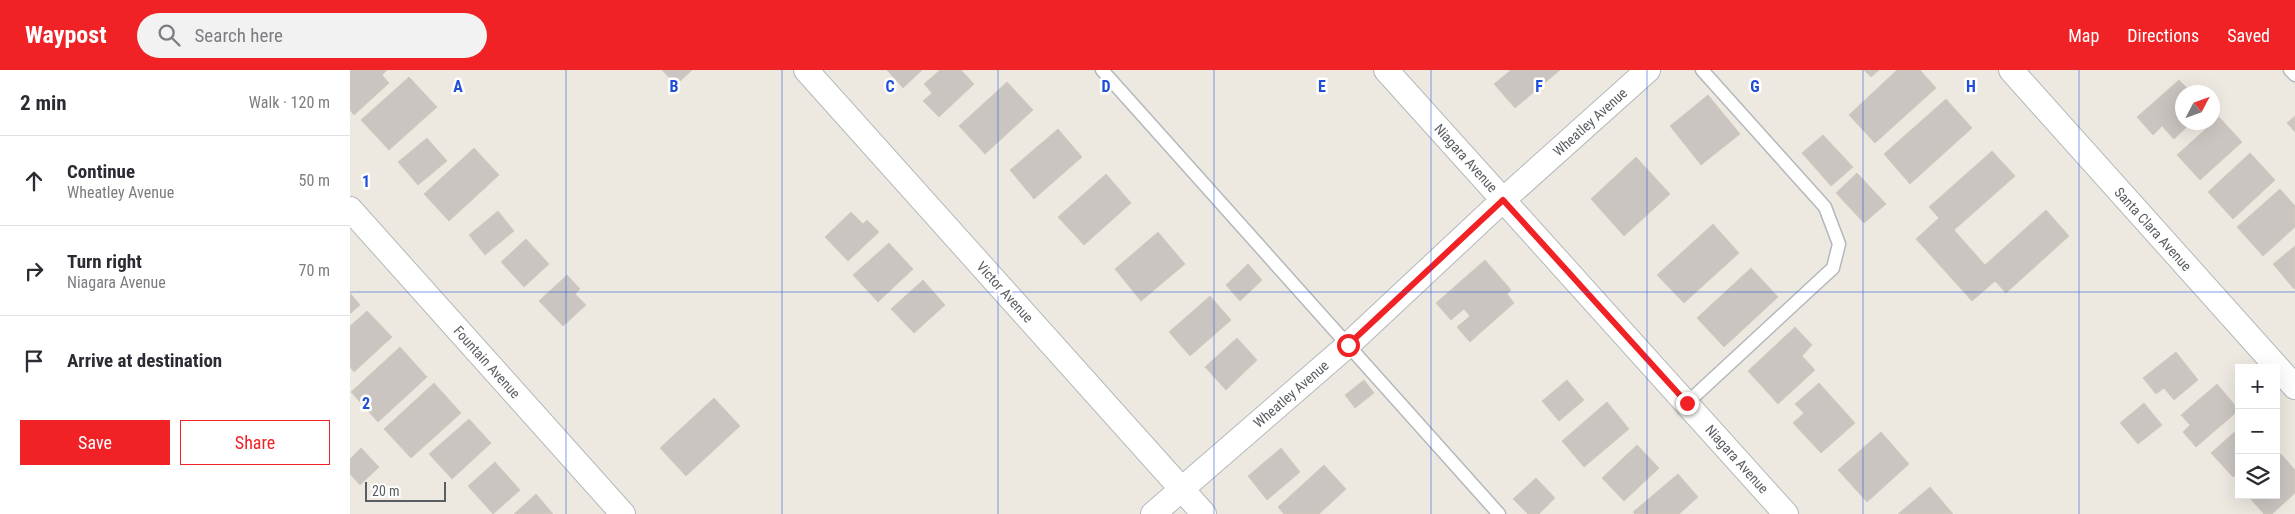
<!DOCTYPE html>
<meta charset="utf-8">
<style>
body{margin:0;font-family:"Roboto Condensed",sans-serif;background:#f2f2f3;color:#2b2b33}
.controls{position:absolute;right:15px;bottom:15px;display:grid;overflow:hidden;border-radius:0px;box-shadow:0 5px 20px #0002}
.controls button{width:45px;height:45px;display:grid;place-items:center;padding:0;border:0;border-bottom:1px solid #e1e1e2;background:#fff;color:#2b2b33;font:25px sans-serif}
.compass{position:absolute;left:1825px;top:15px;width:45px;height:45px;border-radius:50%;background:#fff;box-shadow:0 5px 20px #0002;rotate:49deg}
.scale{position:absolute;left:15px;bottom:12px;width:81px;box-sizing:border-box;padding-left:5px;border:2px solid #595e62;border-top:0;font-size:14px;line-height:18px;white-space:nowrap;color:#595e62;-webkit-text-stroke:4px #fff;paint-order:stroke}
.stop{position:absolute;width:15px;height:15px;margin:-11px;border:4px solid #f12226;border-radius:50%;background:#fff}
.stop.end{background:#f12226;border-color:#fff;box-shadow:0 1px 5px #0008}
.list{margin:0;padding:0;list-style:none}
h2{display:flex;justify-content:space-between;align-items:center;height:65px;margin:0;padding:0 20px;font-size:21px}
h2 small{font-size:16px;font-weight:400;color:#7c7c81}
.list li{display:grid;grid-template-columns:32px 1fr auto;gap:15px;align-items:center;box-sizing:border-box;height:90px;padding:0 20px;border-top:1px solid #e1e1e2}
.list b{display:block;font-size:19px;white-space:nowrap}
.list p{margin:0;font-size:16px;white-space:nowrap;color:#7c7c81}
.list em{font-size:16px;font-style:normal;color:#7c7c81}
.actions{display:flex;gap:10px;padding:15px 20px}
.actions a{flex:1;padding:11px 0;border:1px solid #f12226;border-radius:0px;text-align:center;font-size:18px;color:#f12226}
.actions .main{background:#f12226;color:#fff}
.icon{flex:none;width:28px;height:28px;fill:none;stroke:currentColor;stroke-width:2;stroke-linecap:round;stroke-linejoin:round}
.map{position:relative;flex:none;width:1945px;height:444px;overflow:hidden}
header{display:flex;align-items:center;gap:30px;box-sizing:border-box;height:70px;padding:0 25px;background:#f12226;color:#fff}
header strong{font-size:24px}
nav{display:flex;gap:28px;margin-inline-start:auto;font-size:18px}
.search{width:350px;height:45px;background:#f2f2f3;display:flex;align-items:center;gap:12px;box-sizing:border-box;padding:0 18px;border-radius:28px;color:#7c7c81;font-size:19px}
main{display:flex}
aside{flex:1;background:#fff}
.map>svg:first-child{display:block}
.building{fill:#cac5c0;stroke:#d2cabf}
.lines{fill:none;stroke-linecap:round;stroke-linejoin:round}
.lane-casing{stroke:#b3b8bc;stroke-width:15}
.street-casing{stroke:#b3b8bc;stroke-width:26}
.lane{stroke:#fff;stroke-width:12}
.street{stroke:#fff;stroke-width:24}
.route{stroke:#f12226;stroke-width:6}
.grid{fill:none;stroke:#1d4ed8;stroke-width:1;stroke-opacity:0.55}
.labels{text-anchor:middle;stroke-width:5;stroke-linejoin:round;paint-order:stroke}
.street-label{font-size:14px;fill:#595e62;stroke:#fff}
.grid-label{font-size:16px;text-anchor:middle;font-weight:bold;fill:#1d4ed8;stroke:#fff;stroke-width:5;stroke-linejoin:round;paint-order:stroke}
</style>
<header>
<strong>Waypost</strong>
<div class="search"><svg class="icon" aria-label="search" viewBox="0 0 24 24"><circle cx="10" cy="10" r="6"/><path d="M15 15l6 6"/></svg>Search here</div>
<nav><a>Map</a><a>Directions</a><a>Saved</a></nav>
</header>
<main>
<aside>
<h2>2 min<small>Walk · 120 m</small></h2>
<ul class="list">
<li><svg class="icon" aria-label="ahead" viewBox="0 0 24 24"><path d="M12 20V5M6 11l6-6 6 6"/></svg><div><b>Continue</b><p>Wheatley Avenue</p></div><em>50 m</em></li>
<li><svg class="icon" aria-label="right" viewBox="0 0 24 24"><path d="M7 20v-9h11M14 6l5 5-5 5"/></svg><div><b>Turn right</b><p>Niagara Avenue</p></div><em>70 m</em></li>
<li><svg class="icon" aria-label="arrive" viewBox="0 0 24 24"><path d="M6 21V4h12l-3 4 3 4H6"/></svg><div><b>Arrive at destination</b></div></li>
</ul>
<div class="actions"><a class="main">Save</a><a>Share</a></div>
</aside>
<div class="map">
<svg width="1945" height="444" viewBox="0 0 1945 444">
<rect width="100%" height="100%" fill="#ede9e0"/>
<!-- building -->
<path class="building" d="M0,0h37l-5,5 7,8 -35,32 -4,-5z
M312,0h30l-16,15z
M537,0h35l-19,18z
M590,0h21l13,14 -35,33 -16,-16 9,-8 -8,-9z
M1161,0h49l-45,38 -21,-24z
M1514,0h15l-8,7z
M1547,0h23l16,18 -61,55 -26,-28z
M59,7l28,30 -48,43 -28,-30z
M1829,10l12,12h-9v30h10l-18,17 -12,-13 -9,9 -16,-18z
M657,12l26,28 -48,44 -26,-28z
M1358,25l32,39 -39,31 -31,-39z
M1596,29l26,29 -62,56 -26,-30z
M1945,46v16l-8,-9z
M1869,47l23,25 -42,38 -23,-25z
M708,59l24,28 -48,42 -24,-29z
M1473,65l30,32 -22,19 -29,-33z
M77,68l20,23 -29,24 -20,-23z
M124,78l25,27 -50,46 -25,-27z
M1642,81l23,25 -61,54 31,35 61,-55 23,26 -63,57 -11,-12 -23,20 -56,-62 23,-21 -10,-11z
M1900,83l25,27 -42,39 -25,-27z
M1286,87l34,37 -46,42 -33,-37z
M1507,103l29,31 -22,19 -28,-30z
M756,104l25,29 -47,42 -26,-28z
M1930,119l15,17v21l-32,29 -26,-29z
M148,141l16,20 -29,24 -16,-20z
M501,142l12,12 4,-4 12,12 -31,29 -23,-24z
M1363,154l26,29 -55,50 -27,-28z
M808,162l27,32 -44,37 -26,-32z
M176,169l23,25 -25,23 -23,-25z
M539,173l24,26 -35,33 -25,-27z
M1945,176v42l-1,1 -21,-25z
M1135,190l26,30 -4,4 7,9 -44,39 -13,-15 13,-11 -6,-7 -13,11 -15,-17z
M898,194l14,16 -22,21 -14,-16z
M1401,198l27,29 -54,50 -27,-29z
M217,205l13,14 -5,5 11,11 -23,21 -24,-25z
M573,210l22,25 -31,28 -23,-24z
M0,223l10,12 -10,9z
M860,226l21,24 -41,36 -21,-24z
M17,241l25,26 -38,35 -4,-5v-41z
M1445,257l17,18 -10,11 13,14 -37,34 -30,-33z
M887,268l20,22 -31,30 -21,-23z
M50,277l27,30 -49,45 -27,-30z
M1826,282l22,28 -24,20 -10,-12 -8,6 -13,-16z
M1014,310l10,13 -19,15 -10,-13z
M1217,310l17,20 -25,21 -17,-20z
M84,313l27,30 -50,45 -27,-29z
M1469,313l36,40 -34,30 -28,-30 11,-10 -9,-9z
M1867,314l22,26 -43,37 -13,-15 7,-7 -9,-10z
M364,328l26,28 -54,50 -26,-28z
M1257,332l22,27 -45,38 -22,-26z
M1794,333l18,22 -24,19 -18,-21z
M119,349l22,24 -39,36 -23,-25z
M1889,358v44l-6,5 -22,-24z
M1531,362l28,32 -42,38 -29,-32z
M1287,375l22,23 -35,33 -22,-23z
M11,378l18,19 -19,18 -10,-11v-15z
M931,378l19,24 -33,28 -19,-24z
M1931,384l14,16v23l-23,21h-8l-17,-19h29v-37z
M145,392l25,28 -27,24 -25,-28z
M974,395l22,24 -27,25h-35l-6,-7z
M1328,404l20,23 -19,17h-44l-2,-2z
M1186,408l19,20 -16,16h-11l-15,-15z
M1580,417l23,27h-55z
M186,424l17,20h-39z"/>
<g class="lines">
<!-- lane casing -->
<g class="lane-casing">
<path id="lane" d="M752,0l397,444
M1940,0l5,5
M1337,333l146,-135 6,-24 -14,-37 -123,-137"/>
</g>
<!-- street casing -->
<g class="street-casing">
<path id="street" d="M456,0l398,444
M1036,0l400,444
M1661,0l284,317
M0,139l273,305
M803,444l195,-169 155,-145 145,-130"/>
</g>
<!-- lane -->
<use href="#lane" class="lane"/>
<!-- street -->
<use href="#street" class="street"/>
</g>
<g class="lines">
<!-- route -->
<path class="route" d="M998,275l155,-145 184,203"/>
</g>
<!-- grid -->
<path class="grid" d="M216,0v444M432,0v444M648,0v444M864,0v444M1081,0v444M1297,0v444M1513,0v444M1729,0v444M0,222h1945"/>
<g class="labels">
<!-- street labels -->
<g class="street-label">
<text transform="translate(1240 52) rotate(-42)" y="5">Wheatley Avenue</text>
<text transform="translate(1116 88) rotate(48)" y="5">Niagara Avenue</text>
<text transform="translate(1803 159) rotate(48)" y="5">Santa Clara Avenue</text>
<text transform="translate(655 222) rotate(48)" y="5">Victor Avenue</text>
<text transform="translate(137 292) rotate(48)" y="5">Fountain Avenue</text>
<text transform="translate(941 324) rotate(-41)" y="5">Wheatley Avenue</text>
<text transform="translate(1387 389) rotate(48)" y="5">Niagara Avenue</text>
</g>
</g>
<g class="grid-label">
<text x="108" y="22">A</text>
<text x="324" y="22">B</text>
<text x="540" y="22">C</text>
<text x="756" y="22">D</text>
<text x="972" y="22">E</text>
<text x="1189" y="22">F</text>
<text x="1405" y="22">G</text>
<text x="1621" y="22">H</text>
<text x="16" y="117">1</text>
<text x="16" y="339">2</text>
</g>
</svg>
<div class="controls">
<button>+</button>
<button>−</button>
<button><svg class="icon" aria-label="layers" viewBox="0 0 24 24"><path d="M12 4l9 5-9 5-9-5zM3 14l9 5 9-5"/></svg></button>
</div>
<svg class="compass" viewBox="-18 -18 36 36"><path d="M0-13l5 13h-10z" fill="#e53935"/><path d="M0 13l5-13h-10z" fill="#7c7c81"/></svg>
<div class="scale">20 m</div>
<div class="stop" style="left:998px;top:275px"></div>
<div class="stop end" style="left:1337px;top:333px"></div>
</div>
</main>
